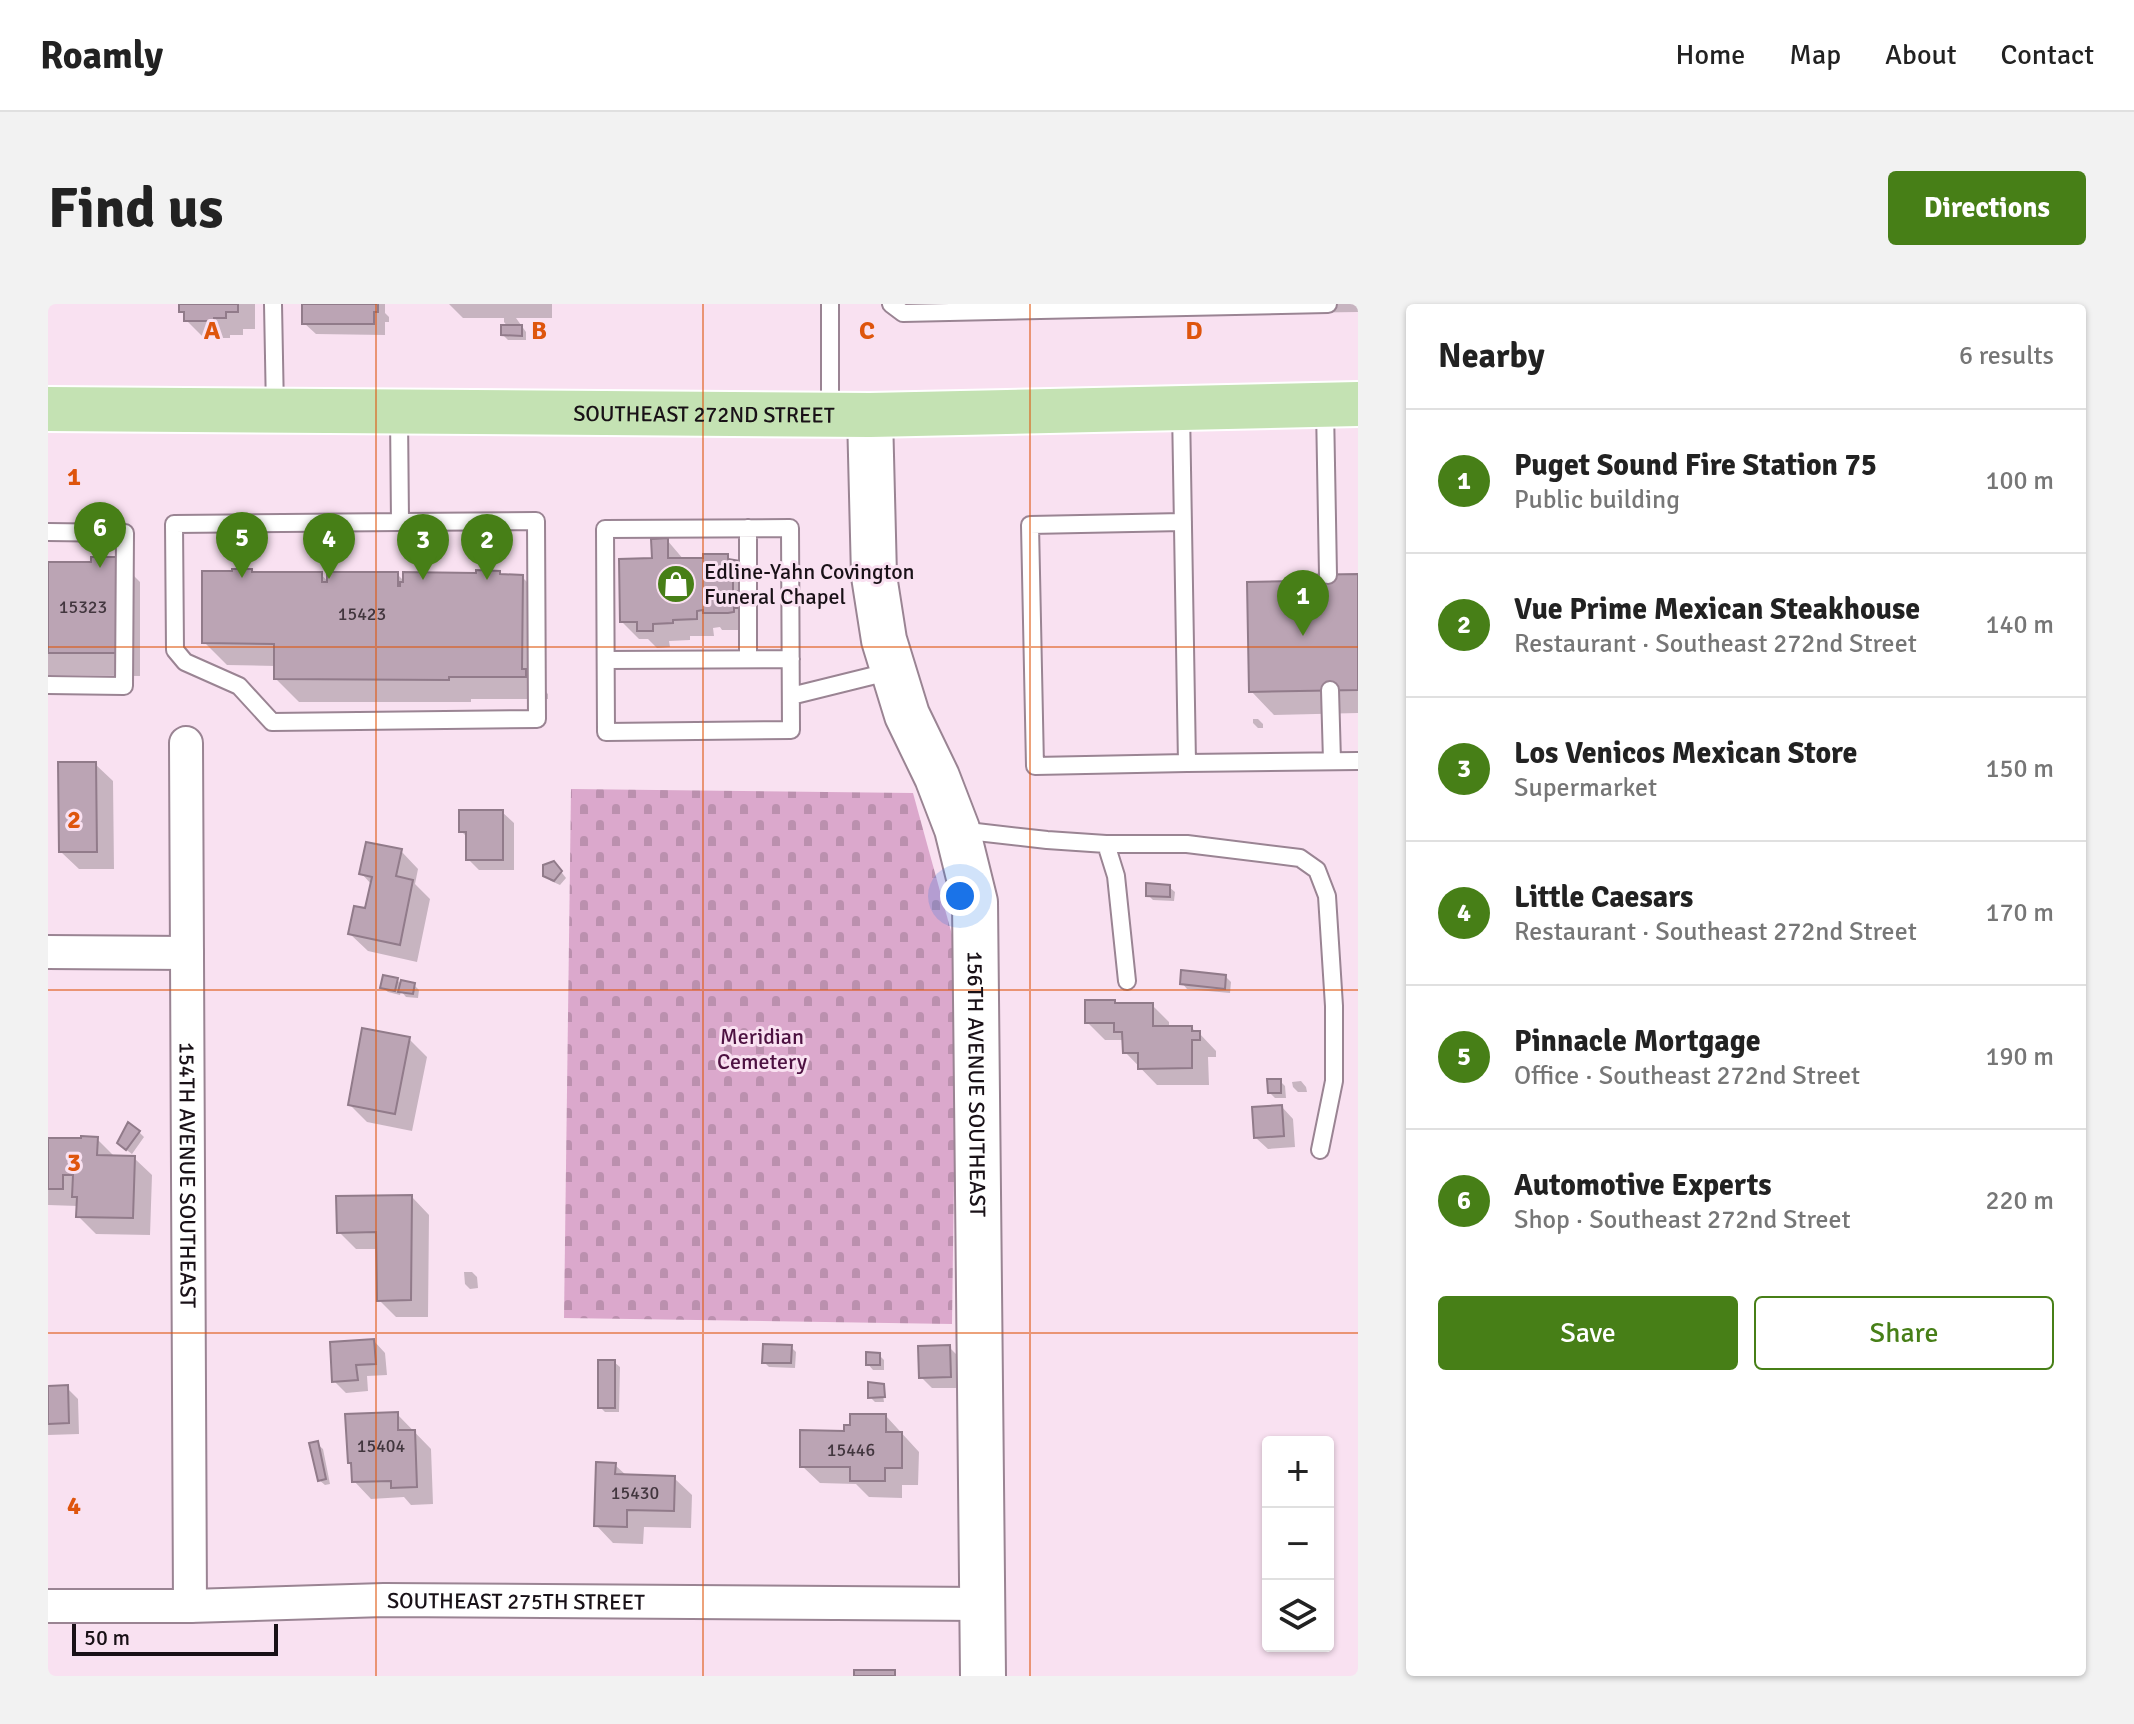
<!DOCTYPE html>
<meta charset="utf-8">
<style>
body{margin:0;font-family:Signika,sans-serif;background:#f2f2f2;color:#222}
.controls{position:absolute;right:24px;bottom:24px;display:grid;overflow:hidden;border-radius:8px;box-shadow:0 2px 6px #0004}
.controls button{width:72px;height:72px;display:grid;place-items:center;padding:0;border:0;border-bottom:2px solid #e0e0e0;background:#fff;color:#222;font:40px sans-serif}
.scale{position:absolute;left:24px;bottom:20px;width:206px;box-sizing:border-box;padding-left:8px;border:4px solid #191117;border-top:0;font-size:22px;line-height:28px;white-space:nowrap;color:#191117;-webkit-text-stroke:6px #f9e1f1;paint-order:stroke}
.you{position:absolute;left:912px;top:592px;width:28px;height:28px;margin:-20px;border:6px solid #fff;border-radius:50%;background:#1a73e8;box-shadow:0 0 0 12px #1a73e833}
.badge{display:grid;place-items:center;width:52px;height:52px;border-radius:50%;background:#477f17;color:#fff;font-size:26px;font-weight:700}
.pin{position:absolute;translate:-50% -66px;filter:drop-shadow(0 2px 4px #0008)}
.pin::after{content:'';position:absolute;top:42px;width:28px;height:24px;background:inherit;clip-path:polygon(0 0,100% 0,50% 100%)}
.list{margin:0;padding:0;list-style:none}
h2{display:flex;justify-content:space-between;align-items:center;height:104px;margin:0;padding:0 32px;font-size:34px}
h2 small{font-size:26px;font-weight:400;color:#767676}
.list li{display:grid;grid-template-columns:52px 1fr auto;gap:24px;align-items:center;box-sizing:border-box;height:144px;padding:0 32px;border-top:2px solid #e0e0e0}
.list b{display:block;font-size:30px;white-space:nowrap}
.list p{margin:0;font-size:26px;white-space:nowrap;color:#767676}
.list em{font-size:26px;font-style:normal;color:#767676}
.actions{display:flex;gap:16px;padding:24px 32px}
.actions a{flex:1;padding:18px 0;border:2px solid #477f17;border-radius:8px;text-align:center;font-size:28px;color:#477f17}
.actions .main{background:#477f17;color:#fff}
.icon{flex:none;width:44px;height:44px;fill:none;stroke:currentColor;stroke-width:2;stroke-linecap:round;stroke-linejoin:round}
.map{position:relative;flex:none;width:1310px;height:1372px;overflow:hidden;border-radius:8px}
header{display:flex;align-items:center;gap:48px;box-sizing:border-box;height:112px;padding:0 40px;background:#fff;border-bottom:2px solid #e0e0e0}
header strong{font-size:38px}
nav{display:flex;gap:44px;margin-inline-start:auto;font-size:28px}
.intro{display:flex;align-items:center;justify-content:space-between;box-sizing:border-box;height:192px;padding:0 48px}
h1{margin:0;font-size:56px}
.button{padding:20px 36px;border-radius:8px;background:#477f17;color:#fff;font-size:28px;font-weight:700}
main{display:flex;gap:48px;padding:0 48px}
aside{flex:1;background:#fff;border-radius:8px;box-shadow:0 2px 6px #0004}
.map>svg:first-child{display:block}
.cemetery{fill:url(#cemetery-stones)}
.shadow{fill:#0003}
.building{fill:#bba4b4;stroke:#917b8a;stroke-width:2}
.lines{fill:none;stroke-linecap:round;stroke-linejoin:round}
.lane-casing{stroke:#9a8493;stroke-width:20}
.street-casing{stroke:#9a8493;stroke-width:36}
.secondary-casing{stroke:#9a8493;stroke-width:48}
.primary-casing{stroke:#fff;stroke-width:48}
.lane{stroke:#fff;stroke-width:16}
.street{stroke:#fff;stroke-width:32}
.secondary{stroke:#fff;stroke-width:44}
.primary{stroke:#c4e2b3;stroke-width:44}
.grid{fill:none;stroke:#de550d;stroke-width:2;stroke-opacity:0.55}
.labels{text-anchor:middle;stroke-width:6;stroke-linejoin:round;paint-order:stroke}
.number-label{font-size:18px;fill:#42363e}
.street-label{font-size:22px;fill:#191117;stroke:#f9e1f1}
.poi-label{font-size:22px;fill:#191117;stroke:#f9e1f1;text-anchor:start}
.park-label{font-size:22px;fill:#4d1141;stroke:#f9e1f1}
.grid-label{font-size:26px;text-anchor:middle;font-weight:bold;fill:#de550d;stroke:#f9e1f1;stroke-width:6;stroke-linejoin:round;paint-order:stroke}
</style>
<header>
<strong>Roamly</strong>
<nav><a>Home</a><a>Map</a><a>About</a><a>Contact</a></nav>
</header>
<div class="intro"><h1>Find us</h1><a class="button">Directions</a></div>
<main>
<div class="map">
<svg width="1310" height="1372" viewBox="0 0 1310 1372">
<defs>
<pattern id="cemetery-stones" width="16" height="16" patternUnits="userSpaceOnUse" patternTransform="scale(2)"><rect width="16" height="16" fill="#dba8cc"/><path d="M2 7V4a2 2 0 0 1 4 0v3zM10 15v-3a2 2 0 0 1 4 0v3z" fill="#bb90ae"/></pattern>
</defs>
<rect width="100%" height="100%" fill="#f9e1f1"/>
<!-- cemetery -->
<path class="cemetery" d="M523,485l342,4 44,160 -5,371 -388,-6z"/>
<!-- shadow -->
<path class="shadow" d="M133,0h74v25h-12v6h-13v3h-26l-18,-18v-4l-5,-5z
M256,0h81v9l4,4v5h-4v13l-69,-1 -12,-11z
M401,0h103v14h-36l10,14v8h-18l-5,-5 5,-8 -4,-5v-4h-41z
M1150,0h160v8l-149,2z
M619,236l17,20 43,-4 5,5 8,2 18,17v14h-8v8l8,8v14h-8l-3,6h-25l-2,-3 -7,1 1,8h-24v4l-21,1 1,6 -13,1 -9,-9h-9l-17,-17 32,-62z
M69,255l23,23v94l-92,-1v-111h45z
M204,267l3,3h66l8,9 68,-9 7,7 95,-8 3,3 20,1 23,23v91l3,3v5h-77v3h-172l-23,-23v-13l-49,-1 -23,-23z
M1310,272v137l-84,2 -23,-24 48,-108z
M1205,415h5l5,5v4h-5l-5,-5z
M47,460l18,17 1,88h-35l-18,-17z
M454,508l12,11v47h-35l-11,-11v-21l-7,-7z
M353,547l17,18 -3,15 15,15 -13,63 -49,-11 -18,-17 17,-24 5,-25 -10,-11z
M511,565l7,9 -6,7 -9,-4 -6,-5z
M1121,583l6,5 -1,9 -21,-1 -5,-5z
M1178,673l5,5 -1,11 -43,-4 -5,-6z
M349,676l5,5h12l5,5 -1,8 -12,-1 -5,-6 -1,4 -12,-3 -6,-5z
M1066,698l3,3h35l17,17v6h22l8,5 17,18v6h-8l1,28h-52l-32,-33 -1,-12h-19l-18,-18z
M361,735l18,18 -15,74 -45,-9 -17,-17z
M1232,777l5,5 1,12h-11l-5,-5z
M1253,777l5,6 1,5h-9l-5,-5 -1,-5z
M1234,803l11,12 2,28 -27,2 -12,-11z
M91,828l5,5 -12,17 -8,-6z
M49,835l17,17 20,2 18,17 -2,60 -54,-1 -18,-18v-10l-30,-1v-65z
M364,893l17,18 -1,102h-32l-17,-17 -1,-51h-22l-17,-17z
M416,968h8l5,5 1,11 -8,1 -5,-5z
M326,1037l11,12 2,22 -20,1 1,15 -22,2 -12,-12z
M743,1043l5,5 -1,16 -26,-1 -5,-5z
M901,1043l11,11 1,30h-29l-11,-11z
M831,1051l5,5v10h-11l-5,-6z
M566,1058l6,5 -1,45h-14l-5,-5z
M835,1082l2,2h-3l2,14h-9l-5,-5z
M0,1084h19l11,11 1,35 -31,1z
M349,1110l34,35 2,55 -22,1 -7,-8 -33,2 -17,-18 -1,-15 -3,-4z
M838,1112l33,36 -1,33h-16v13l-33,-1 -13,-13 -36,-1 -18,-17 44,-33z
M269,1140l6,5 7,35 -5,1 -6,-5z
M567,1161l12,11 47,2 18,17 -1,33 -47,-1 -1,17 -30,-1 -17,-18z"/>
<!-- building -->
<path class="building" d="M131,0h59v8h-12v6h-12v3h-30v-9h-5z
M254,0h76v8h-4v12h-72z
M453,21h21v11l-21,-1z
M620,234v20h35v-4h25v5l13,2v16h-8v14h8v17h-7v4l-6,1h-25v-3l-6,1v8l-24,1v3l-20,1v7h-16v-9h-17l-1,-63 33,-1 -1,-19z
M43,253h27v96h-70v-91h43z
M184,265h20v3h70v10h5v-10h71v14h2v-4h3v-10l73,1v-3l24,1v3l23,1 -1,94h4v8h-77v3l-175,-1v-35l-72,-1v-72h30z
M1310,270v116l-109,2 -2,-110 50,-1 -1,-6z
M10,458h38l1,90h-38z
M411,506h44v50h-37v-28h-7z
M318,538l36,7 -6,27 17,4 -13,65 -52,-11 6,-28 11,2 7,-31 -13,-3z
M506,557l8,10 -8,10 -11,-5v-11z
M1098,579l24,2v12l-24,-1z
M1133,666l45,5 -1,14 -45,-5z
M335,671l15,3 -3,13 -15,-3z
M353,676l14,3 -2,11 -15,-2z
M1037,696h30v3h38v23h39v5h8v9h-8v28l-54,1v-16h-15l-1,-21h-8v-9h-29z
M314,724l48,9 -15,77 -47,-9z
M1219,775h14v14h-13z
M1234,801l2,31 -30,2 -2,-31z
M80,818l12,9 -14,19 -9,-7z
M33,832l17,1 -1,18 38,1 -2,62 -57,-1 1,-20h-5l1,-22h-10v14h-15v-51h33z
M364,891l-1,105 -34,1 -1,-69 -39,1 -1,-37z
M326,1035l2,25 -20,1 2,15 -26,2 -2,-40z
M715,1040l29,1 -1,18h-29z
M902,1041l1,32 -32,1 -1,-32z
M818,1048l14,1v12h-14z
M550,1056h17v48h-17z
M820,1078l16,2 1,13 -17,1z
M20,1081l1,38 -21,1v-38z
M350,1108v18h17l2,57 -26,1v-7l-39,1 -1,-19h-3l-3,-49z
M802,1110h36v18h16v36h-17v13h-35v-14h-50v-37l44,1v-6h6z
M270,1137l8,38 -8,2 -9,-38z
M548,1158l20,1 -1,11 60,2 -1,35 -47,-1v17l-33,-1z
M806,1366h41v6h-41z"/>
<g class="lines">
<!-- lane casing -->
<g class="lane-casing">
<path id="lane" d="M225,0l2,106
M843,0l12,9 425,-9
M1277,104l3,167
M1133,105l6,354 171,-2
M782,110v-110
M351,111l1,107 -226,2 1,126 10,12 54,24 33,36 265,-3 -1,-198 -136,1
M1135,218l-153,3 5,241 152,-3
M700,224v131
M742,224l1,202 -185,2 -1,-203z
M0,228l77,1 -1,153 -76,-1
M558,356l185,-1
M1282,386l2,71
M743,392l101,-25
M911,526l88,10 59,4 10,32 11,105
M1058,540h81l113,14 17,12 10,26 7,110v75l-14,69"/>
</g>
<!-- street casing -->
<g class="street-casing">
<g id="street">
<path id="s1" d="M138,439l4,863"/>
<path d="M0,648l139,1"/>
<path id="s2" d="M0,1302h142l194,-6 599,4"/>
</g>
</g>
<!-- secondary casing -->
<g class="secondary-casing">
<g id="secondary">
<path id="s3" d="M822,111l4,161 10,64 23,75 30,62 20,52 18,73 8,774"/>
</g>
</g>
<!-- primary casing -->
<g class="primary-casing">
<g id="primary">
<path id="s4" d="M0,105l822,6 488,-11"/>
</g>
</g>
<!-- lane -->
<use href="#lane" class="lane"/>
<!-- street -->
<use href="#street" class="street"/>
<!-- secondary -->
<use href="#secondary" class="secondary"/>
<!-- primary -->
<use href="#primary" class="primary"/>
</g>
<!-- grid -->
<path class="grid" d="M328,0v1372M655,0v1372M982,0v1372M0,343h1310M0,686h1310M0,1029h1310"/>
<!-- icons -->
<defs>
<g id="shop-disc" transform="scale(2)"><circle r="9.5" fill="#477f17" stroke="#f9e1f1"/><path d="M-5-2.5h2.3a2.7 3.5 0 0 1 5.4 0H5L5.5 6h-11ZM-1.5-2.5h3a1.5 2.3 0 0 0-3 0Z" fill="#fff"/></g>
</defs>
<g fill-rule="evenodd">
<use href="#shop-disc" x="628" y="280"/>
</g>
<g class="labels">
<!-- number labels -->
<g class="number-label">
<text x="35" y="309">15323</text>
<text x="314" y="316">15423</text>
<text x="333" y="1148">15404</text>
<text x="803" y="1152">15446</text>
<text x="587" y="1195">15430</text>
</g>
<!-- street labels -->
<g class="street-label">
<text dy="8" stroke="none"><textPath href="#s4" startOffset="656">SOUTHEAST 272ND STREET</textPath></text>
<text dy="8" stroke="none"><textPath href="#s3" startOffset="686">156TH AVENUE SOUTHEAST</textPath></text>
<text dy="8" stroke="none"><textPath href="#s1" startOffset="432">154TH AVENUE SOUTHEAST</textPath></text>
<text dy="8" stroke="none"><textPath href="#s2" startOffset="468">SOUTHEAST 275TH STREET</textPath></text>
</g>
<!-- poi labels -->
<g class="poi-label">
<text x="656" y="275">Edline-Yahn Covington<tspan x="656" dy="25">Funeral Chapel</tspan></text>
</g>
<!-- park labels -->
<g class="park-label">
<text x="714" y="740">Meridian<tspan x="714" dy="25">Cemetery</tspan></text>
</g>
</g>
<g class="grid-label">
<text x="164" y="35">A</text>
<text x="491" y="35">B</text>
<text x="819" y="35">C</text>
<text x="1146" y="35">D</text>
<text x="26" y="181">1</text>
<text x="26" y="524">2</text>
<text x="26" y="867">3</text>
<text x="26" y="1210">4</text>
</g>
</svg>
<div class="controls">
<button>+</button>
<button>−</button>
<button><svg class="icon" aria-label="layers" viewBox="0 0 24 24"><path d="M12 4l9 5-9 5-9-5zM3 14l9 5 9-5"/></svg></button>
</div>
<div class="scale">50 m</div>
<div class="you"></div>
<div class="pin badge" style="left:1255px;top:332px">1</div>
<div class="pin badge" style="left:439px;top:276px">2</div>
<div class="pin badge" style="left:375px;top:276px">3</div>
<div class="pin badge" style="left:281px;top:275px">4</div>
<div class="pin badge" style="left:194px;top:274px">5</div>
<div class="pin badge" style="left:52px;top:264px">6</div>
</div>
<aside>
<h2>Nearby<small>6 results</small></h2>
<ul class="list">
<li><span class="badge">1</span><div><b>Puget Sound Fire Station 75</b><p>Public building</p></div><em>100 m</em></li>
<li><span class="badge">2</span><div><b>Vue Prime Mexican Steakhouse</b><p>Restaurant · Southeast 272nd Street</p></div><em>140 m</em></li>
<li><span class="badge">3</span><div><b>Los Venicos Mexican Store</b><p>Supermarket</p></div><em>150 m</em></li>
<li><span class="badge">4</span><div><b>Little Caesars</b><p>Restaurant · Southeast 272nd Street</p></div><em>170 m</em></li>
<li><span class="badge">5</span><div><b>Pinnacle Mortgage</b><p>Office · Southeast 272nd Street</p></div><em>190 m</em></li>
<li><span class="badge">6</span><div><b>Automotive Experts</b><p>Shop · Southeast 272nd Street</p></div><em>220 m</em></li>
</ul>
<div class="actions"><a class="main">Save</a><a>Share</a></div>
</aside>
</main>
